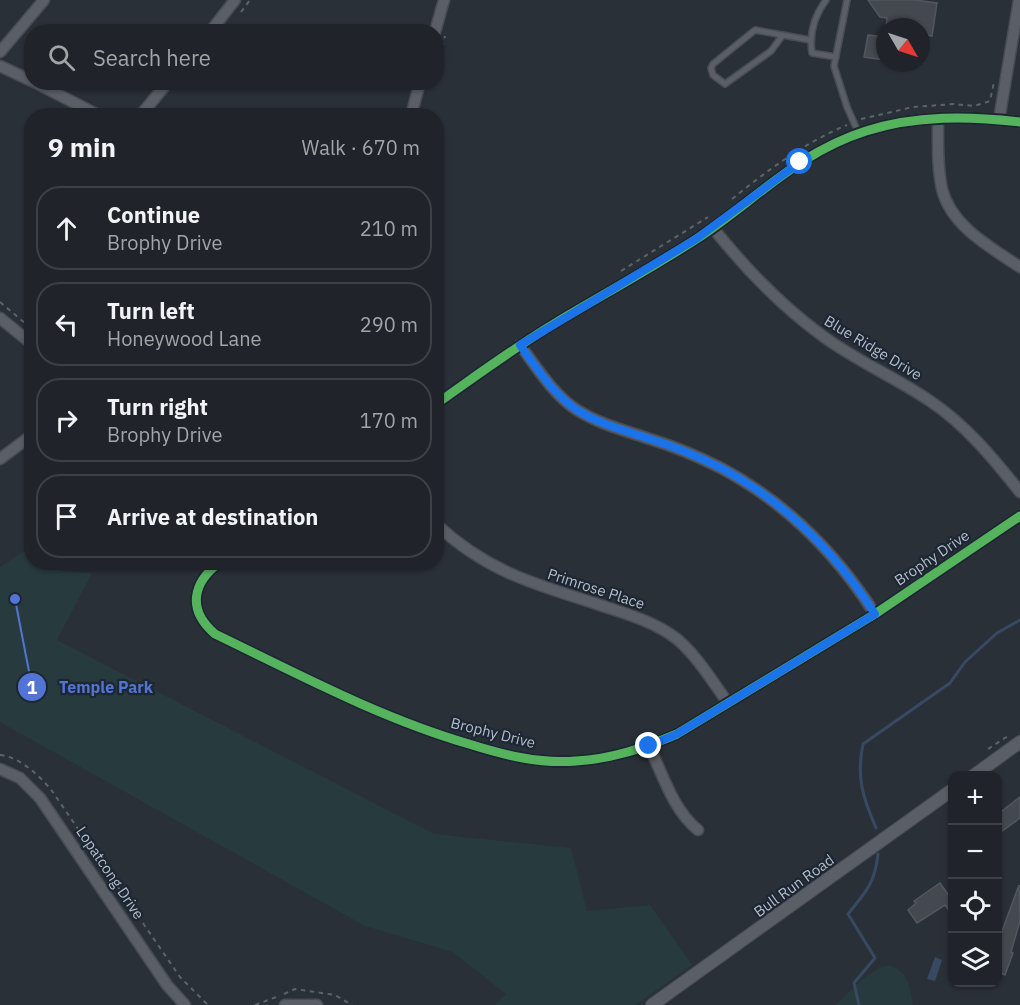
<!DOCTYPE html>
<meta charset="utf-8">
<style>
body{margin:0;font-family:"IBM Plex Sans",sans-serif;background:#282c32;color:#f1f3f6}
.controls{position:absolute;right:18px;bottom:18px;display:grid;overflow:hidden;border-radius:12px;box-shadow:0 2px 4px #0004}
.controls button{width:54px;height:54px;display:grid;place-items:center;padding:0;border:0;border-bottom:2px solid #3d4147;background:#20242a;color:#f1f3f6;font:30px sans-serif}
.compass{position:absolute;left:876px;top:18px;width:54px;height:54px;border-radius:50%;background:#20242a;box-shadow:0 2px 4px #0004;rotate:129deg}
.stop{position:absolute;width:18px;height:18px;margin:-14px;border:4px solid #1a73e8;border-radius:50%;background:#fff}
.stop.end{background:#1a73e8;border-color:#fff;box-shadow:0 2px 6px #0008}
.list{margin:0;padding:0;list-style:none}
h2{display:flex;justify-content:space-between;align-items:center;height:78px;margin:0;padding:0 24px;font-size:26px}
h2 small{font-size:20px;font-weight:400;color:#a2a4a8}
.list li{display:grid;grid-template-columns:39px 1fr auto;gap:18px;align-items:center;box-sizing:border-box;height:84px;margin:0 12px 12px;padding:0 12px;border:2px solid #3d4147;border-radius:24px}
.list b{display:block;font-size:22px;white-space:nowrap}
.list p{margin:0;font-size:20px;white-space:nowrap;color:#a2a4a8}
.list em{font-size:20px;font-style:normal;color:#a2a4a8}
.icon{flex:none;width:33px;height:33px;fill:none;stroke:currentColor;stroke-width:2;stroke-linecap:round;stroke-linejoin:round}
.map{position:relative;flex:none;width:1020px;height:1005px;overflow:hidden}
.search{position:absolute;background:#20242a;box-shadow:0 2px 4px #0004;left:24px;top:24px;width:420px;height:66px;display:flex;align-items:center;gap:15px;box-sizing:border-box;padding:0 21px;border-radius:24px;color:#a2a4a8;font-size:22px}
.panel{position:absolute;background:#20242a;box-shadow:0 2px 4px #0004;left:24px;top:108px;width:420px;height:462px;border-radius:24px}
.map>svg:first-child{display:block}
.green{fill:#273a3e}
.water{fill:#384963}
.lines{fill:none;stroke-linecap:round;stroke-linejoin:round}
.stream{stroke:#384963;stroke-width:3}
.building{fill:#444950;stroke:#52575f;stroke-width:1.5}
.service-casing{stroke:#484c53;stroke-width:8}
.minor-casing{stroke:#484c53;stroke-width:13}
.tertiary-casing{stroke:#484c53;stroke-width:14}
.path{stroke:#5d636a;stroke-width:2;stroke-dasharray:4.5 4.5;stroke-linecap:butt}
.service{stroke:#5a5e66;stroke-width:5}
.minor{stroke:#5a5e66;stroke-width:10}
.tertiary{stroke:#5a5e66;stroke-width:12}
.cycleway-casing{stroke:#1d2633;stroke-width:13}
.cycleway{stroke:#56b35d;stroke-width:9}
.route{stroke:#1a73e8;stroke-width:8}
.labels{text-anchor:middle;stroke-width:4.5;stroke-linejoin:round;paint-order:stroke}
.street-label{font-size:15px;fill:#b4bcc9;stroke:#1d2633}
.leader{fill:none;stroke:#5274d3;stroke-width:2}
.callout-dot{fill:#5274d3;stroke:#1d2633;stroke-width:2}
.mark-label{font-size:18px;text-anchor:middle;font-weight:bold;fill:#fff}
.callout-label{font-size:16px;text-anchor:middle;font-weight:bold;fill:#5274d3;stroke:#1d2633;stroke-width:4.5;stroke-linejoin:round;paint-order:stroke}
</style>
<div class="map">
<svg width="1020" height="1005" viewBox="0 0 1020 1005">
<rect width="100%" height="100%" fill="#2a3038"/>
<!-- green -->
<path class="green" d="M31,547l1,15 27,1 2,8 31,2 -35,67 377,194 137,14 16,63 63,-6 42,60 -56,40h-141l11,-11 -53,-42 -88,-26 -365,-204v-155z
M887,965c21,5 23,20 26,40h-78c18,-15 29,-32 52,-40z"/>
<!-- water -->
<path class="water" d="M935,957l7,3 -7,21 -8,-2z"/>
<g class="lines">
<!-- stream -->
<path class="stream" d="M876,828c-13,-30 -20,-51 -13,-84l87,-61 15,-21 32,-29 23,-13
M859,1005l-5,-22 21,-25 -27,-44c18,-22 27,-31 30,-60"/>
</g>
<!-- building -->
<path class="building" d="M868,0h47l22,3 -5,33 -11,-2v-7h-35l1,-9 -7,-1z
M868,35l17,2v23l-21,-3z
M1020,797v21l-22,16v-20z
M940,883l12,17v14l-7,-9 -28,18 -9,-13 8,-7 -2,-2z
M1019,885l1,36 -9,31 2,1 -8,22 -7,-3v-30z"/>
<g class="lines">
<!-- service casing -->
<g class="service-casing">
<path id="service" d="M826,0c-12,16 -17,33 -14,53l24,4
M847,0l-13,66 13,41 12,27
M782,36l-11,15 -46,33 -12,-9 -2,-7 2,-4 42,-34 55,10"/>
</g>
<!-- minor casing -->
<g class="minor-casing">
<path id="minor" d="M210,32l25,-32
M435,32l9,-32
M0,52l44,-52
M0,66l32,15
M34,82l66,34
M140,116l28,-34
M411,116l9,-34
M938,118c0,23 -1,48 4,71 9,37 48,58 78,78
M999,120l20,-120
M713,228c32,40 66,76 107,106 34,26 75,43 110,67 36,24 63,57 90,91
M0,318l32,26
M520,345c17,23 33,49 57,65 24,15 50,21 76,30 23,7 46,17 68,28 64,34 115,85 154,146
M436,404c40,-28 79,-57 121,-82 47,-28 95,-54 141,-84 59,-39 99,-85 168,-107 50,-16 103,-15 154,-9
M0,459l32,-24
M436,524c49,46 97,60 158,79 29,10 58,17 83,36 21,18 35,42 51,64
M220,562c-28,21 -33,48 -5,72 83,40 165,84 254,110 35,11 70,20 107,17 36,-2 68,-13 101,-27l198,-120 145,-98
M649,746c14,29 24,64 49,84
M0,769l20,9 20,20 127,187 18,20
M285,1005h32"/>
</g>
<!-- tertiary casing -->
<g class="tertiary-casing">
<path id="tertiary" d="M973,776l47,-34
M652,1005l300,-215"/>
</g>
<!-- path -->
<path class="path" d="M241,12l9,-12
M436,64l9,-28
M861,119l52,-12 41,-3 20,2 16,-5 4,-19
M732,199c36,-29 72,-56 115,-74
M621,271l87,-54
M0,302l32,27
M988,749l20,-13
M0,755c20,2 40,21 52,36l128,186 28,28
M284,994l11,-5 40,6 17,10
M255,1005l24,-9"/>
<!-- service -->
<use href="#service" class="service"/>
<!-- minor -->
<use href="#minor" class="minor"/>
<!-- tertiary -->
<use href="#tertiary" class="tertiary"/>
<!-- cycleway casing -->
<g class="cycleway-casing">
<path id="cycleway" d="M436,404c40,-28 79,-57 121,-82 47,-28 95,-54 141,-84 59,-39 99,-85 168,-107 50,-16 103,-15 154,-9
M220,562c-28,21 -33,48 -5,72 83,40 165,84 254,110 35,11 70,20 107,17 36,-2 68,-13 101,-27l198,-120 145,-98"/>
</g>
<!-- cycleway -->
<use href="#cycleway" class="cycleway"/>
</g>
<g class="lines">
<!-- route -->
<path class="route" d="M649,746l28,-12 198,-120c-39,-61 -90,-112 -154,-146 -22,-11 -45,-21 -68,-28 -26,-9 -52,-15 -76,-30 -24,-16 -40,-42 -57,-65l176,-106 104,-77"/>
</g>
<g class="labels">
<!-- street labels -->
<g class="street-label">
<text transform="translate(873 348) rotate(31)" y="5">Blue Ridge Drive</text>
<text transform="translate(932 558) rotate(-34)" y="5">Brophy Drive</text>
<text transform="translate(596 589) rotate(18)" y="5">Primrose Place</text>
<text transform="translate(493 733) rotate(14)" y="5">Brophy Drive</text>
<text transform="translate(110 873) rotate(56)" y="5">Lopatcong Drive</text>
<text transform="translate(794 886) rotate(-36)" y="5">Bull Run Road</text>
</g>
</g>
<!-- callouts -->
<path class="leader" d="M15 599L32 687"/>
<g class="callout-dot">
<circle cx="15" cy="599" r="6"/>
<circle cx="32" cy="687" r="15"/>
</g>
<g class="mark-label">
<text x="32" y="694">1</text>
</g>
<g class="callout-label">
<text x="106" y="693">Temple Park</text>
</g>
</svg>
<div class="controls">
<button>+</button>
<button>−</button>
<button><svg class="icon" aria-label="locate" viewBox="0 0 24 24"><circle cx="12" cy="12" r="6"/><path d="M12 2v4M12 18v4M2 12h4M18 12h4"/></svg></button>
<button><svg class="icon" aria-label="layers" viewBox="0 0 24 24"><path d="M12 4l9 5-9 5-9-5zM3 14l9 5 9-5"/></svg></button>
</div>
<svg class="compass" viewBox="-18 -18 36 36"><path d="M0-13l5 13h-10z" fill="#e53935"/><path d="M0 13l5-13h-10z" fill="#a2a4a8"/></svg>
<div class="stop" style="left:800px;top:162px"></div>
<div class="stop end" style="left:649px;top:746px"></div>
<div class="search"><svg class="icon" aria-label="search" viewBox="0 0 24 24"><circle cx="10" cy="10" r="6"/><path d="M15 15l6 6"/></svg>Search here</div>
<section class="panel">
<h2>9 min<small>Walk · 670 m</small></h2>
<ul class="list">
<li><svg class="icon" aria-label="ahead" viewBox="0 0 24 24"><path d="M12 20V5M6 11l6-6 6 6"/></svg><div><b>Continue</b><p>Brophy Drive</p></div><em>210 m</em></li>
<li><svg class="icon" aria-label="left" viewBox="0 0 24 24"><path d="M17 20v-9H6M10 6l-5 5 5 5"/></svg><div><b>Turn left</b><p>Honeywood Lane</p></div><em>290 m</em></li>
<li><svg class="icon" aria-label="right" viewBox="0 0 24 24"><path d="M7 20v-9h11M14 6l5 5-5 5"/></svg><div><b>Turn right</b><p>Brophy Drive</p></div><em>170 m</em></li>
<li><svg class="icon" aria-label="arrive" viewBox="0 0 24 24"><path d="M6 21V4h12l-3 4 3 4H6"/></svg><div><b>Arrive at destination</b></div></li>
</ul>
</section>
</div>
